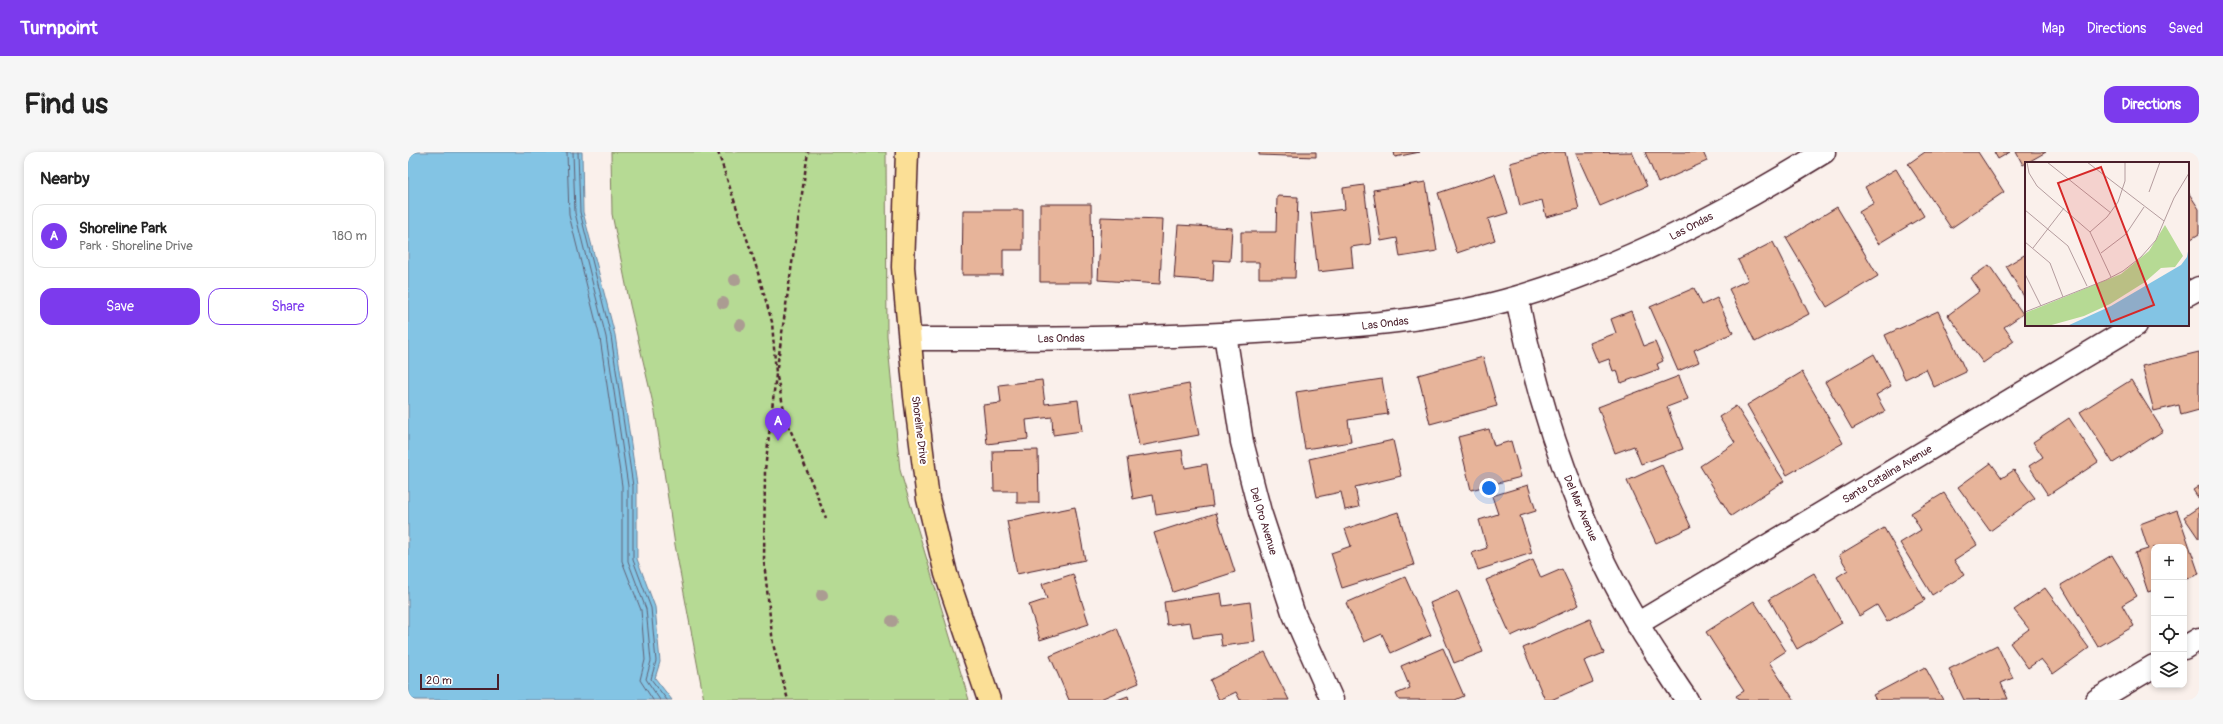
<!DOCTYPE html>
<meta charset="utf-8">
<style>
body{margin:0;font-family:Pangolin,sans-serif;background:#f6f6f6;color:#222}
.controls{position:absolute;right:12px;bottom:12px;display:grid;overflow:hidden;border-radius:8px;box-shadow:0 2px 6px #0003}
.controls button{width:36px;height:36px;display:grid;place-items:center;padding:0;border:0;border-bottom:1px solid #e0e0e0;background:#fff;color:#222;font:20px sans-serif}
.scale{position:absolute;left:12px;bottom:10px;width:79px;box-sizing:border-box;padding-left:4px;border:2px solid #4a1f2b;border-top:0;font-size:11px;line-height:14px;white-space:nowrap;color:#4a1f2b;-webkit-text-stroke:3px #fff;paint-order:stroke}
.you{position:absolute;left:1081px;top:336px;width:14px;height:14px;margin:-10px;border:3px solid #fff;border-radius:50%;background:#1a73e8;box-shadow:0 0 0 6px #1a73e833}
.badge{display:grid;place-items:center;width:26px;height:26px;border-radius:50%;background:#7c3aed;color:#fff;font-size:13px;font-weight:700}
.pin{position:absolute;translate:-50% -33px;filter:drop-shadow(0 1px 2px #0008)}
.pin::after{content:'';position:absolute;top:21px;width:14px;height:12px;background:inherit;clip-path:polygon(0 0,100% 0,50% 100%)}
.list{margin:0;padding:0;list-style:none}
h2{display:flex;justify-content:space-between;align-items:center;height:52px;margin:0;padding:0 16px;font-size:17px}
h2 small{font-size:13px;font-weight:400;color:#767676}
.list li{display:grid;grid-template-columns:26px 1fr auto;gap:12px;align-items:center;box-sizing:border-box;height:64px;margin:0 8px 8px;padding:0 8px;border:1px solid #e0e0e0;border-radius:12px}
.list b{display:block;font-size:15px;white-space:nowrap}
.list p{margin:0;font-size:13px;white-space:nowrap;color:#767676}
.list em{font-size:13px;font-style:normal;color:#767676}
.actions{display:flex;gap:8px;padding:12px 16px}
.actions a{flex:1;padding:9px 0;border:1px solid #7c3aed;border-radius:12px;text-align:center;font-size:14px;color:#7c3aed}
.actions .main{background:#7c3aed;color:#fff}
.icon{flex:none;width:22px;height:22px;fill:none;stroke:currentColor;stroke-width:2;stroke-linecap:round;stroke-linejoin:round}
.map{position:relative;flex:none;width:1791px;height:548px;overflow:hidden;border-radius:12px}
header{display:flex;align-items:center;gap:24px;box-sizing:border-box;height:56px;padding:0 20px;background:#7c3aed;color:#fff}
header strong{font-size:19px}
nav{display:flex;gap:22px;margin-inline-start:auto;font-size:14px}
.intro{display:flex;align-items:center;justify-content:space-between;box-sizing:border-box;height:96px;padding:0 24px}
h1{margin:0;font-size:28px}
.button{padding:10px 18px;border-radius:12px;background:#7c3aed;color:#fff;font-size:14px;font-weight:700}
main{display:flex;gap:24px;padding:0 24px}
aside{flex:1;background:#fff;border-radius:12px;box-shadow:0 2px 6px #0003}
.map>svg:first-child{display:block}
.green{fill:#b6da94;stroke:#807c60}
.water{fill:#83c4e4;stroke:#6c829a}
.lines{fill:none;stroke-linecap:round;stroke-linejoin:round}
.shore{stroke:#616175;stroke-width:1}
.building{fill:#e7b49a;stroke:#4a1f2b}
.minor-casing{stroke:#4a1f2b;stroke-width:25}
.major-casing{stroke:#4a1f2b;stroke-width:25}
.path{stroke:#4a1f2b;stroke-width:2.5;stroke-dasharray:4 3;stroke-linecap:butt}
.minor{stroke:#fff;stroke-width:22}
.major{stroke:#fbdf96;stroke-width:22}
.tree{fill:#ab9c92}
.labels{text-anchor:middle;stroke-width:4;stroke-linejoin:round;paint-order:stroke}
.street-label{font-size:11px;fill:#4a1f2b;stroke:#fff}
.inset-road{fill:none;stroke:#b49c9e;stroke-width:1}
.view{fill:#d62828;fill-opacity:0.15;stroke:#d62828;stroke-width:2}
.inset-edge{fill:none;stroke:#4a1f2b;stroke-width:2}
</style>
<header>
<strong>Turnpoint</strong>
<nav><a>Map</a><a>Directions</a><a>Saved</a></nav>
</header>
<div class="intro"><h1>Find us</h1><a class="button">Directions</a></div>
<main>
<aside>
<h2>Nearby<small></small></h2>
<ul class="list">
<li><span class="badge">A</span><div><b>Shoreline Park</b><p>Park · Shoreline Drive</p></div><em>180 m</em></li>
</ul>
<div class="actions"><a class="main">Save</a><a>Share</a></div>
</aside>
<div class="map">
<svg width="1791" height="548" viewBox="0 0 1791 548">
<rect width="100%" height="100%" fill="#faf0eb"/>
<filter id="ink" filterUnits="userSpaceOnUse"><feTurbulence type="fractalNoise" baseFrequency=".025" numOctaves="2"/><feDisplacementMap in="SourceGraphic" scale="8" xChannelSelector="R" yChannelSelector="G"/><feConvolveMatrix kernelMatrix="1 2 1 2 8 2 1 2 1" color-interpolation-filters="sRGB"/></filter>
<g filter="url(#ink)">
<!-- green -->
<path class="green" d="M203,0h275l1,184 13,134 69,230h-265l-29,-155 -20,-133 -25,-107 -18,-91z"/>
<!-- water -->
<path class="water" d="M0,0h174l1,60 32,123 22,150v74l18,48 5,55 -5,16 17,22h-264z"/>
<g class="lines">
<!-- shore -->
<path class="shore" d="M159,0l2,63 31,123 22,148v75l19,49 4,50 -5,20 13,20
M165,0l2,61 31,124 22,149v75l18,48 5,52 -5,18 14,21
M170,0l2,60 31,124 22,150v74l18,48 5,53 -5,18 16,21"/>
</g>
<!-- building -->
<path class="building" d="M851,0h57v5l-57,-2z
M986,0h26l-25,5z
M1145,0h12l14,57 -33,8 -4,-17 -22,6 -10,-43z
M1224,0l15,34 -47,20 -24,-53z
M1237,0h58l4,9 -49,22z
M1517,0h53l26,40 -53,36 -43,-64z
M1586,0h16l-12,7z
M1608,0h30l-23,13z
M1488,17l28,47 -46,28 -19,-32 15,-9 -9,-16z
M1087,22l13,39 -20,6 7,21 -38,13 -19,-60z
M1018,30l11,69 -37,6 -3,-19 -16,3 -8,-51z
M956,33l7,59 -20,3 2,21 -35,4 -7,-59 34,-4 -2,-21z
M1780,40l11,17v25l-11,7z
M869,44l21,1 -3,81h-36v-16h-18v-30h35z
M632,52h51l1,78h-52z
M1429,55l41,69 -51,31 -41,-69z
M555,58h60v40h-20v25h-41z
M693,65l62,2 -3,65 -62,-4z
M770,73l54,3 -2,33 -16,-1 -1,21 -39,-3z
M1365,90l36,72 -54,28 -26,-53 19,-9 -10,-20z
M1618,102v46l-20,-34z
M1581,113l34,49 -19,13 10,14 -31,22 -35,-48 32,-24 -9,-13z
M1286,136l8,17 15,-7 16,35 -39,17 5,12 -21,9 -28,-64z
M1223,159l13,35 11,-4 8,19 -6,3 2,5 -38,14 -4,-13 -4,1 -4,-12 -11,4 -8,-20 26,-10 -5,-14z
M1530,159l28,61 -32,15 -8,-18 -21,10 -20,-44z
M1791,200v58l-18,5 -2,-10 -25,6 -12,-45z
M1466,202l17,32 -15,9 9,16 -33,18 -27,-47z
M1075,205l14,49 -67,18 -12,-49z
M1394,220l41,71 -56,32 -40,-70z
M1271,224l9,23 -21,8 16,42 -42,15 -7,-18 -19,7 -17,-46z
M974,227l6,35 -40,6 3,22 -46,7 -9,-57z
M634,228l3,24 33,-4 4,31 -29,4 -1,-18 -26,3 2,19 -41,5 -4,-39 18,-2 -2,-18z
M1723,228l32,51 -50,32 -33,-51z
M781,232l10,51 -60,11 -10,-51z
M1328,254l48,75 -53,35 -31,-50 35,-23 -16,-26z
M1661,266l29,44 -50,33 -19,-29 14,-9 -10,-15z
M1081,277l5,17 17,-5 10,36 -50,13 -13,-53z
M985,288l8,36 -46,11 4,20 -14,3 -4,-18 -24,5 -8,-38z
M630,298l1,53h-22v-12h-23l-1,-40z
M774,298l3,18 22,-4 6,42 -57,9 -3,-20 -20,4 -6,-41z
M1583,311l11,15 12,-8 21,28 -45,33 -32,-44z
M1254,313l29,62 -35,16 -29,-62z
M1120,333l8,26 -16,5 12,37 -54,17 -6,-17 15,-5 -8,-28 19,-6 -6,-18z
M1791,334v13l-6,-9z
M1536,341l33,52 -23,15 10,15 -32,20 -32,-52 21,-13 -10,-17z
M667,355l10,53 -68,14 -10,-53z
M1791,355v32l-15,-22z
M1769,358l22,64 -15,6v-33h-30v43l-6,2 -13,-39 13,-4 -8,-25z
M990,360l16,53 -72,23 -11,-35 20,-7 -6,-17z
M808,361l19,59 -62,20 -19,-59z
M1476,376l41,72 -38,22 -10,-17 -18,11 -22,-39 11,-7 -9,-15z
M1704,403l25,41 -15,9 12,21 -36,21 -37,-62z
M1125,408l8,18 21,-9 17,36 -68,31 -25,-56z
M1406,421l28,50 -45,26 -28,-50z
M665,422l16,50 -49,16 -11,-35 18,-6 -5,-15z
M997,425l26,58 -40,18 -9,-19 -18,8 -18,-39z
M1637,436l44,60 -36,26 -12,-15 -13,9 -18,-25 19,-14 -15,-19z
M1050,439l25,61 -29,11 -24,-60z
M813,441l2,13 27,-4 5,40 -33,4 -2,-12 -27,4 -3,-16 -23,3 -3,-23z
M1346,449l32,50 -17,11 25,38h-55l-3,-4 8,-5 -38,-59z
M1182,467l14,34 -20,8 9,21 -42,18h-6l-22,-52z
M709,476l22,55 -41,17h-29l-19,-44z
M1589,493l16,33 -12,5 7,16 -44,1 -15,-31z
M1035,496l21,48 -9,4h-56l-3,-6 14,-6 -9,-22z
M857,500l24,48h-49l-4,-8 -17,8 -9,-20z
M1517,515l18,33h-67l-3,-5z
M720,544l1,4h-12z"/>
<g class="lines">
<!-- minor casing -->
<g class="minor-casing">
<path id="minor" d="M1780,142l11,-6
M1109,146c25,125 68,247 138,354 11,16 21,33 32,48
M817,182l17,108 18,70 33,100 39,88
M502,187c121,0 242,0 363,-8 83,-5 165,-10 245,-34 108,-32 210,-86 306,-145
M1229,472l499,-299
M1776,496l15,-9
M1689,548l57,-34"/>
</g>
<!-- major casing -->
<g class="major-casing">
<path id="major" d="M499,0l-4,115 12,129 13,103 18,75 43,126"/>
</g>
<!-- path -->
<path class="path" d="M310,0l38,114 16,56 4,52 -11,96 -1,92 9,82 15,56
M369,216l31,-216
M369,225l9,42 40,99"/>
<!-- minor -->
<use href="#minor" class="minor"/>
<!-- major -->
<use href="#major" class="major"/>
</g>
<!-- trees -->
<g class="tree">
<circle cx="327" cy="128" r="6"/>
<circle cx="315" cy="151" r="6"/>
<circle cx="332" cy="173" r="6"/>
<circle cx="414" cy="443" r="6"/>
<circle cx="484" cy="469" r="6"/>
</g>
</g>
<g class="labels">
<!-- street labels -->
<g class="street-label">
<text transform="translate(1283 74) rotate(-28)" y="4">Las Ondas</text>
<text transform="translate(977 171) rotate(-7)" y="4">Las Ondas</text>
<text transform="translate(653 186) rotate(-1)" y="4">Las Ondas</text>
<text transform="translate(512 278) rotate(83)" y="4">Shoreline Drive</text>
<text transform="translate(1479 322) rotate(-31)" y="4">Santa Catalina Avenue</text>
<text transform="translate(1173 356) rotate(67)" y="4">Del Mar Avenue</text>
<text transform="translate(856 369) rotate(73)" y="4">Del Oro Avenue</text>
</g>
</g>
<!-- overview -->
<g transform="translate(1617 10)">
<rect width="164" height="164" fill="#faf0eb"/>
<path d="M140,63l18,31 -8,11 -14,1 -16,14 -35,22 -26,12 -36,10h-23v-13l96,-39 28,-23z" fill="#b6da94"/>
<path d="M164,84v80h-122l44,-20 70,-41 6,-8z" fill="#83c4e4"/>
<path class="inset-road" d="M2,0l2,11 8,13 53,46 21,45M22,0l64,51M62,0l77,59M124,30l11,-30M0,48l43,36 19,40M65,70l17,-15 11,-15 7,-21v-19M0,80l25,21 13,34M8,86l31,-40M76,91l25,-19 18,-27M0,112l16,32M0,150l81,-32 17,-9 18,-14 15,-17 18,-42 15,-25"/>
<path class="view" d="M76,5l53,138 -43,17 -53,-139z"/>
<rect width="164" height="164" class="inset-edge"/>
</g>
</svg>
<div class="controls">
<button>+</button>
<button>−</button>
<button><svg class="icon" aria-label="locate" viewBox="0 0 24 24"><circle cx="12" cy="12" r="6"/><path d="M12 2v4M12 18v4M2 12h4M18 12h4"/></svg></button>
<button><svg class="icon" aria-label="layers" viewBox="0 0 24 24"><path d="M12 4l9 5-9 5-9-5zM3 14l9 5 9-5"/></svg></button>
</div>
<div class="scale">20 m</div>
<div class="you"></div>
<div class="pin badge" style="left:370px;top:289px">A</div>
</div>
</main>
